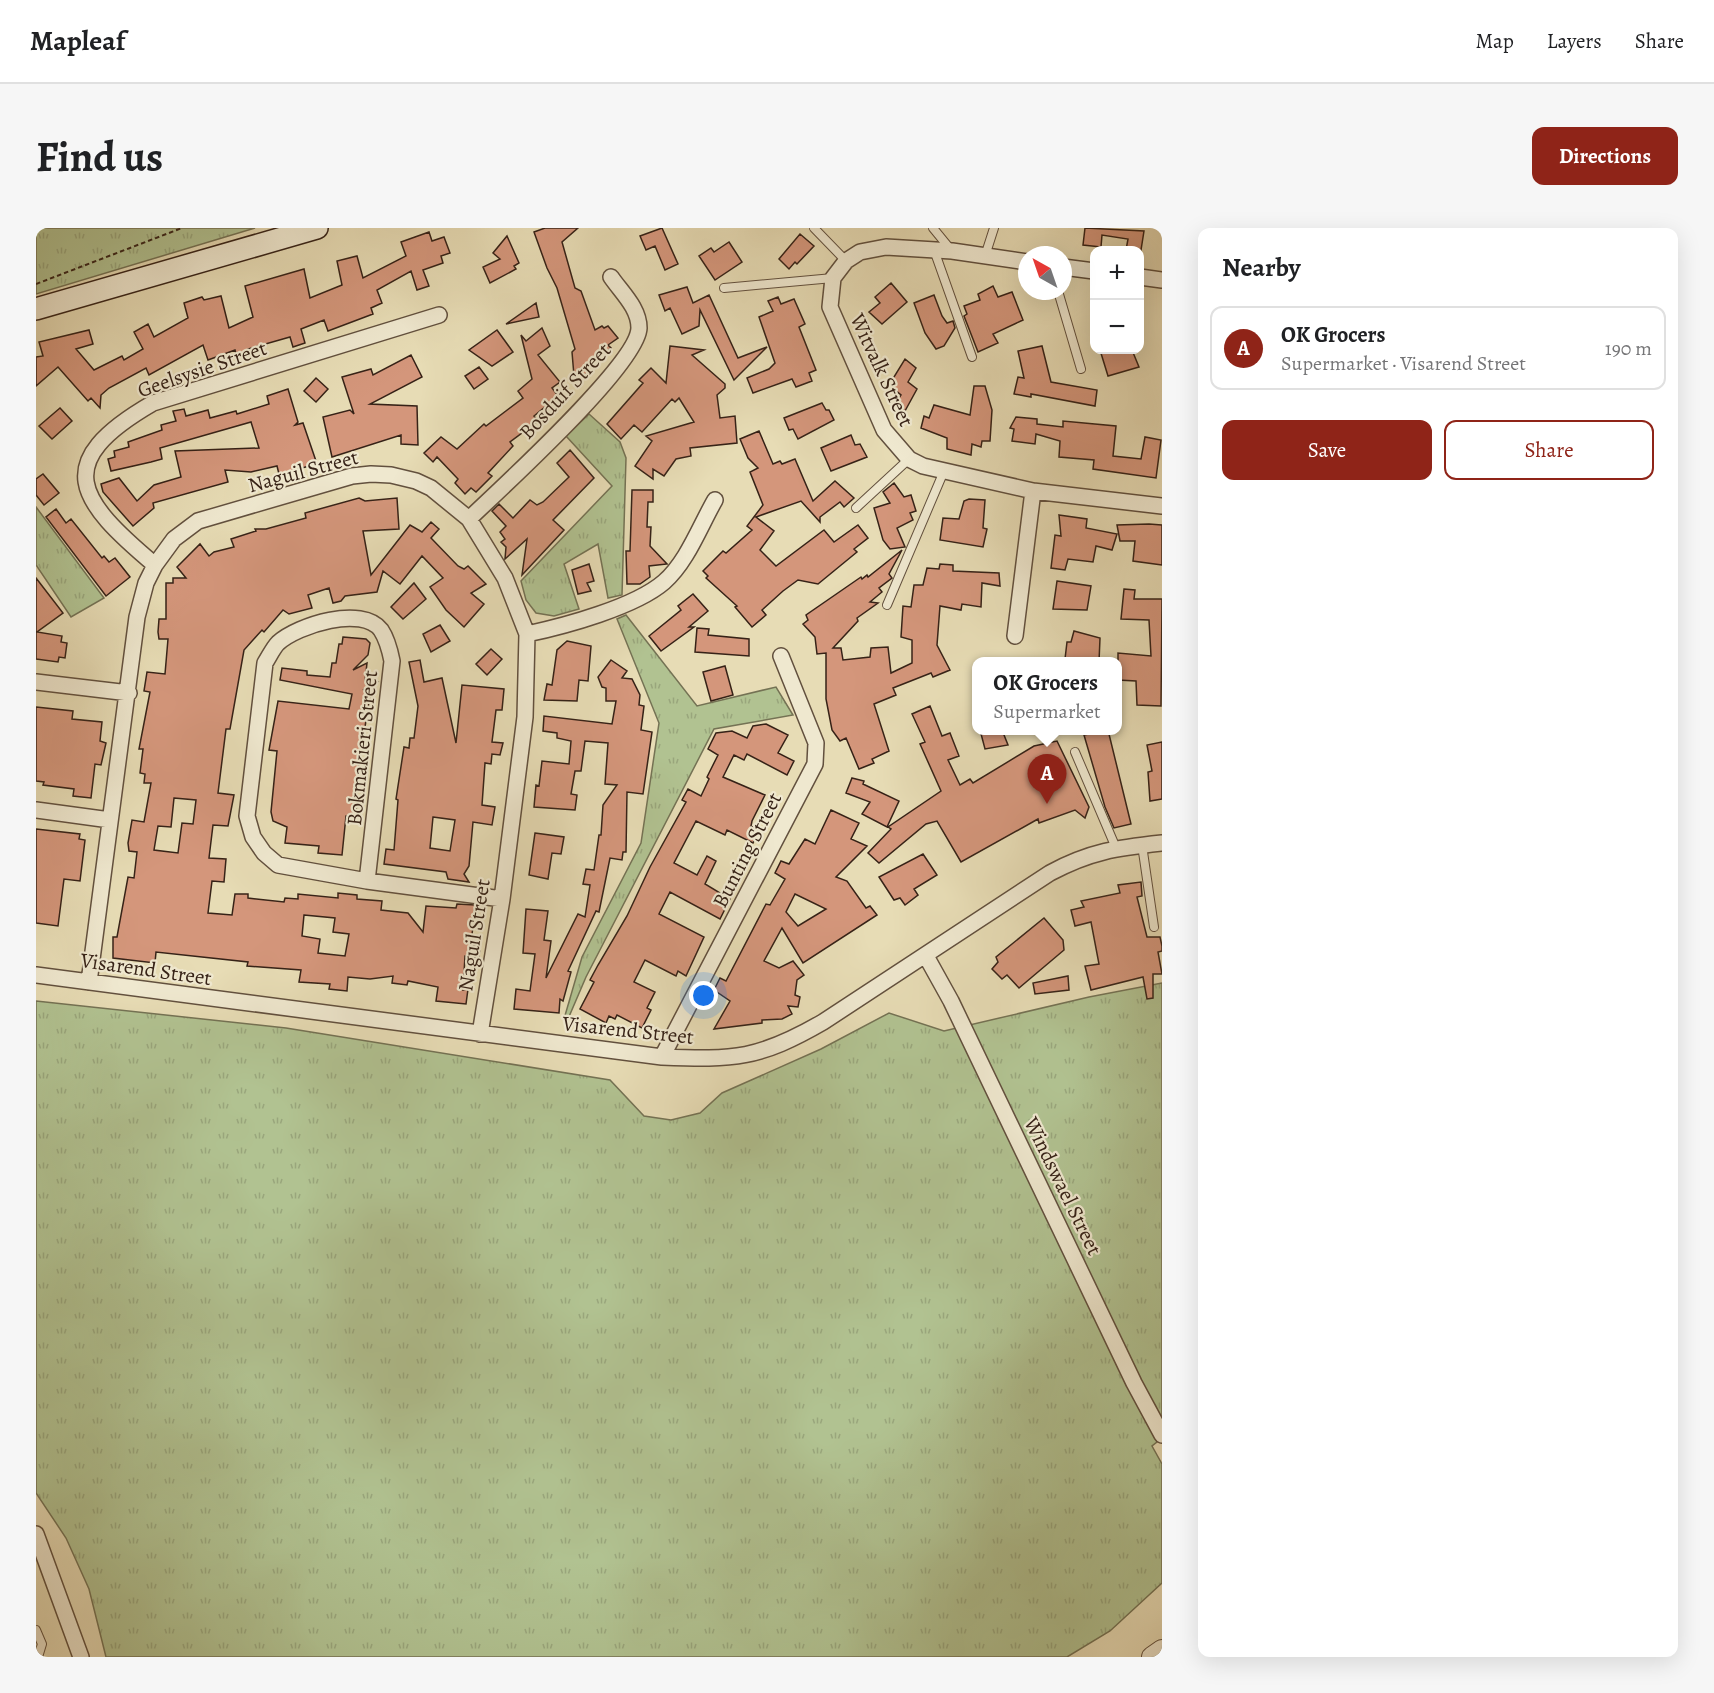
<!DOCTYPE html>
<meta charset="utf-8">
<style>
body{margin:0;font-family:Alegreya,serif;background:#f6f6f6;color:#202124}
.controls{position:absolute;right:18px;top:18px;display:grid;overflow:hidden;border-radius:12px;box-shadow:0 6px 24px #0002}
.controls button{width:54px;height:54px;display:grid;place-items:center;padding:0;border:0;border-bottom:2px solid #e0e0e0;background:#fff;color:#202124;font:30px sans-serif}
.compass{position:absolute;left:982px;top:18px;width:54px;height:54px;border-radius:50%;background:#fff;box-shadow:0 6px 24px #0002;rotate:320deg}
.you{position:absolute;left:668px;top:768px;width:21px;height:21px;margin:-15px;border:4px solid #fff;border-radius:50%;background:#1a73e8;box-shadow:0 0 0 9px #1a73e833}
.badge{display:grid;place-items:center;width:39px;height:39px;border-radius:50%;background:#8f2418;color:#fff;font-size:20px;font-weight:700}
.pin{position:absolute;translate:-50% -50px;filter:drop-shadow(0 2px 3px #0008)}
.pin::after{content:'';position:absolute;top:32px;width:21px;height:18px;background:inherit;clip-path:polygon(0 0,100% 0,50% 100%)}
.popup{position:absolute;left:936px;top:429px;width:150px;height:78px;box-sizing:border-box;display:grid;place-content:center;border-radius:12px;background:#fff;filter:drop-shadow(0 2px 4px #0005);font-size:20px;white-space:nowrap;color:#757577}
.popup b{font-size:22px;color:#202124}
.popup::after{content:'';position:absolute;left:50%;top:100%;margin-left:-12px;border:12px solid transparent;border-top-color:#fff}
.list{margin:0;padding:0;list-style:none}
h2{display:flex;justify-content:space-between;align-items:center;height:78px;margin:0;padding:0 24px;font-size:26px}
h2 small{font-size:20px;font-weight:400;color:#757577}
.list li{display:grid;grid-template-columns:39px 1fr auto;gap:18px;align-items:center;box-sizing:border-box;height:84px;margin:0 12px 12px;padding:0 12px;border:2px solid #e0e0e0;border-radius:12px}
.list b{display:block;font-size:22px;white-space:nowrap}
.list p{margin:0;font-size:20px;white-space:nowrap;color:#757577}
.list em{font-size:20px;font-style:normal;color:#757577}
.actions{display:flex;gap:12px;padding:18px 24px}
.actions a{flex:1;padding:14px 0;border:2px solid #8f2418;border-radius:12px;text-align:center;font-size:21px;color:#8f2418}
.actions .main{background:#8f2418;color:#fff}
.map{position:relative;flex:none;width:1126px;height:1429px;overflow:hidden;border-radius:12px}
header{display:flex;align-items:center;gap:36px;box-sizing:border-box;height:84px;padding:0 30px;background:#fff;border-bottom:2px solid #e0e0e0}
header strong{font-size:28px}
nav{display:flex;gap:33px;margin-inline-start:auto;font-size:21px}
.intro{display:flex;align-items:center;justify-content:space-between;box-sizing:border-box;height:144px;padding:0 36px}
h1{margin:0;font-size:42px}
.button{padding:15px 27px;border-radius:12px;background:#8f2418;color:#fff;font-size:21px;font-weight:700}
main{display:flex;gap:36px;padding:0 36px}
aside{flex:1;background:#fff;border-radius:12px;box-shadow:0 6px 24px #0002}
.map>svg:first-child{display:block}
.grass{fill:url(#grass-tufts);stroke:#747254;stroke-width:1.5}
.building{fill:#d4967b;stroke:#362217;stroke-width:1.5;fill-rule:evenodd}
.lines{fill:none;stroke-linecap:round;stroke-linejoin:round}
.service-casing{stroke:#62503e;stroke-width:10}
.minor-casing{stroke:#62503e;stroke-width:18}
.tertiary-casing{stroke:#62503e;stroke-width:22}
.secondary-casing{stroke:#362217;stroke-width:24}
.path{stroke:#362217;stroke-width:2;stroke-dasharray:4.5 3;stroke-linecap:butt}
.service{stroke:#efe8cf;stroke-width:8}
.minor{stroke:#efe8cf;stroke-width:15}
.tertiary{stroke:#efe8cf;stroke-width:20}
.secondary{stroke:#efe8cf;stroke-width:21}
.labels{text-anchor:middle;stroke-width:4.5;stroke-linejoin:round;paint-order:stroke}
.street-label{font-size:21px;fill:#362217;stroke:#efe8cf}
</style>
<header>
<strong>Mapleaf</strong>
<nav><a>Map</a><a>Layers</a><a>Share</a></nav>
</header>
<div class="intro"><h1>Find us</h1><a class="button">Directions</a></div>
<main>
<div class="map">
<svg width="1126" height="1429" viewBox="0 0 1126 1429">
<defs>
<pattern id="grass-tufts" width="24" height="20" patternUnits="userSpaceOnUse" patternTransform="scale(1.5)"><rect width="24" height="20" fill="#b1c291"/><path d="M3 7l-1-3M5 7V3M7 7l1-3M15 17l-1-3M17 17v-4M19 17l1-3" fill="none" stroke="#99a67c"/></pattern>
</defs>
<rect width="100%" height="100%" fill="#e7dcb5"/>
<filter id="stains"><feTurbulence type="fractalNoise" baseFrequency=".00333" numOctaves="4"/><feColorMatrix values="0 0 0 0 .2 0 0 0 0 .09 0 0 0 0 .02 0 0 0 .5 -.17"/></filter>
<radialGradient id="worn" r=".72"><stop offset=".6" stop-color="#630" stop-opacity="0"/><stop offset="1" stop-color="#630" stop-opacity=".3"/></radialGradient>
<!-- grass -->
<path class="grass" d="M0,0h219l-219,66z
M553,186l31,28 6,16 -4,137 -14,3 -10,-54 -34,20 15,45 -25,7 -18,-3 -10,-13 -5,-19 91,-95 -46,-50z
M0,279l68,91 -33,19 -35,-52z
M590,387l71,91 79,-19 17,28 -79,14 -128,248 -18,42h-4l18,-62 59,-114 18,-120 -42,-104z
M1126,755v455l-10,8 10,18v119l-52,48 -43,26h-961l-17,-68 -23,-51 -30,-45v-492l250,27 324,52 34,36 27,4 29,-7 22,-20 99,-44 68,-36 55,18 145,-34z"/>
<!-- building -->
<path class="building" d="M509,0h33l-16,14 13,46 6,3 14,39 7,-4 2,2 4,-2 10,12 -10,7 3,3 -23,17 1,9 -15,2 -2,-24 3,-3 -18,-61 -10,-20 -13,-36z
M626,0l16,36 -13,6 -10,-24 -9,4 -6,-14z
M1049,0l59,3 -3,19h-15l2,-11 -26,-4 -1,12 -18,-2z
M393,4l3,9 12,-4 6,16 -9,3 2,7 -20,7 6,16 -12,4 -6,-19 -34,19 5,13 -11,5 2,6 -45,17 -4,-11 -23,9 4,14 -12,4 -3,-10 -42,12v6l-11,2 -2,-7 -27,10 -5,-15 -54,30 -3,-7 -37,20 -8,7 -1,13 -9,-10 -3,3 -30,-34 -22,19v-29l7,-1 -4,-14 50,-12 4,14 -17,5 18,21 28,-14 2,4 19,-11 -9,-17 14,-8 6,13 34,-19 -4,-15 18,-6 2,3 17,-4 8,32 24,-11 -8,-31 59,-17 6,29 32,-13 -5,-24 20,-5 6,22 43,-22 -5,-14z
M764,6l14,12 -17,18 -2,-2 -6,7 -10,-10z
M471,8l12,27 -5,3 2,3 -26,14 -7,-16 17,-8 -7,-6z
M693,14l13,20 -27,18 -16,-24 12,-8 3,4z
M855,55l16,19 -25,22 -13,-12 11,-9 -5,-6z
M957,58l5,11 14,-5 11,28 -30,14 5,9 -20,9 -14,-36 3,-2 -3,-8 16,-6 -2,-6z
M651,59l6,16 16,-8 29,63 29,-11 -33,33 -34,-70 -1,16 -17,8 -12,-26 -5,3 -6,-16z
M898,67l8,21 5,7 6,-2 2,7 -11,18 -8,3 -11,-16 -11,-30z
M742,69l3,7 13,-5 11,25 -6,3 17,43 -7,3 3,8 -16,6 -4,-8 -39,14 -6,-15 22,-9 6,-6 -16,-46 14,-6 -5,-10z
M500,75l3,14 -33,7z
M506,100l8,18 -12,9 22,27 -8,6 6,8 -24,20 4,5 -28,21 3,4 -25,27 4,3 -16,16 -5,-4 -6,6 -10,-11 3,-4 -21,-22 -4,5 -9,-9 17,-16 16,12 27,-25 2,2 37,-28 -5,-7 14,-12 -11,-44 5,6z
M461,102l16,22 -21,14 -23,-16z
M634,118l34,4 -12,5 33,29v4l-8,7 3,23 15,-2 2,27 -47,5 1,8 -15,3 -12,17 -11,-7v10l-18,-13 17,-25 -6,-5 48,-14 -15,-24 -4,4 -3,-3 -30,33 -8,-7 -13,14 -14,-15 36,-41 -4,-3 12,-12 15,15z
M1006,118l9,36 46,8 -2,16 -64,-12v3l-17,-3 4,-17 6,1 -6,-27z
M1064,122h32l7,17 -31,9z
M375,127l11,22 -52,27 47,2 1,39 -17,-1v-9l-69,22 -9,-40 27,-7 4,4 -12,-37 29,-8 2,6z
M869,131l11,9 -8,14 9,7 -12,22 -10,-7 6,-9 -12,-10z
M443,139l9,12 -14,10 -9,-13z
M280,150l12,11 -12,13 -12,-11z
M938,158h11l7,24 -2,31h-8l-1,6 -9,-3 -1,11 -24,-6v-11l-26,-10 3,-12 5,2 5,-13 36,10z
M252,161l10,33 -3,3 8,-2 14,41 -38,10 -2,-8 -26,6 -26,-2 3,12 -75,21 1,5 -21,18 -30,-34 -2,-8 18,-6 18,23 17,-16 27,-8 -6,-26 84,-3 -8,-26 -91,26 2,11 -11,3 -40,9 -3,-12 7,-2 -1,-6 15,-4 -1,-5 34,-12 -1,-5 15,-4 -3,-10 11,-2 2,7 22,-6 2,8 26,-7 1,3 32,-10 -2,-8z
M786,175l4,7h3l5,10 -36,19 -5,-10 -4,1 -5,-12z
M24,180l12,13 -20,18 -13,-13z
M980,189l21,2v5l26,3v-6l53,5 -3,30 28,3 4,-22 16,3 -5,38 -63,-9 1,-9 -35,-3 1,-16 -24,-7 -1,10 -23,-3 2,-12 -4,-1z
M723,203l14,33 7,-3 2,3 13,-5 18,42 22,-20 19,17 -10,9 -4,-5 -20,15v5l-19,-21 -45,16 18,14 -14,19 16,16 48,-36 10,12 24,-17 10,13 -14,11 3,3 -39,32 -20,-4 -15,11 -21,19 4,5 -14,12 -17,-20 2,-1 -31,-28 2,-2 -5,-5 20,-20 3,2 26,-23 -5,-4 16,-21 -13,-33 8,-4 -10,-10 -8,-19z
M815,207l4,10 5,-1 7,13 -36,14 -10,-23z
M534,222l24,28 -41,42 11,10 -42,45 5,-36 -22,20 1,-12 -5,-5 4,-3 -5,-7 6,-6 -14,-15 7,-7 14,14 17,-18 7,5 6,-3 26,-25 -12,-14z
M7,246l16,19 -15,12 -8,-10v-16z
M858,255l10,14 7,-2 5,16 -6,2 3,7 -16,8 8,19 -15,2 -7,-9 -9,-32 16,-5 -7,-11z
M596,262h21v12h-5l-1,25h4l-1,19 17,18 -18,2 1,11 -10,7h-13l-1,-33h4z
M323,270l6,3 32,-3 2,31 -36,2 8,44 39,-50 12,7 9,-10 8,7 -8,9 27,28 6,3 4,-3 18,18 -15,9 13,11 -20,23 -18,-17 -16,-23 13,-9 -21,-22 -22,28 -17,-13 -6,21 -32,4 -4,5 -8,2 -4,-15 -21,7 4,13 -23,6 -6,-4 -19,22 -2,-2 -18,20 -14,79h-4l-8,64 16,2 -6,31 -15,-1 -4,33 17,1 -2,23 -12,-1 -4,32 24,2 3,-21h13v4l36,4 1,-4 13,1v-5l40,4v-5l19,2v4l25,2 -1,9 27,3 15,19 3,-26 30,2 1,-4 18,1 -4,40 9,1 -1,12 -14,-2 -2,34 5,-1 -2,15 -30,-3 2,-14 -30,-6 -1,4 -15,-2 1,-7 -23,3 -22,-2 -1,14 -18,-2 1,-5 -31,-2 2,-12 -54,-4 1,-4 -92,-10 -1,11 -42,-5v-21h4l11,-60 6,1 3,-26 -8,-1 -1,-8 4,-23 12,2 7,-39h-7l1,-9 -5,-1 3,-24h-4l11,-57 -6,-1 3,-19 18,2 3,-35h-9l-1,-7 1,-13h7v-36h7v-5h13l-9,-11 23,-23 9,12 5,-4 20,-5 -3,-8 25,-8 -1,-2h11l40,-11 -1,-5zM138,570l22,2 -3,24 -11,-1 -4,30 -24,-3 4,-24 13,1zM268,687l31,3 -2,14 16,2 -4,22 -27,-3 2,-14 -18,-3z
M933,271l16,1 -2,28 4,1 -4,18 -43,-7 3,-22 16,1 5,-18z
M20,281l10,14 5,-4 31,39 2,-2 5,6 6,-4 15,19 -24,19 -60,-79z
M1023,287l28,4 -1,9 31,6 -5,16 -16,-4 -3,16 -25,-3 -3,11 -14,-2 4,-33 6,1z
M1113,296l13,1v40l-29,-4 2,-20h-15l-3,-16z
M866,322l-13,24 3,4 -13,10 3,4 -12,10 8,1 -21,15 1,3 -25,27h8l2,12 27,-3 1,-9 17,-1 3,26 21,-10v-23l-11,-3 2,-31 8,1 3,-22h9l4,-17 12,1 1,-5 13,1v6l46,2 1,13 -18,-3 -1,24 -19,-3 -1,6 -21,-4 -3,39 13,25 -17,7 -2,-4 -38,15 3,7 -22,9 15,47 -17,8 2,4 -15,6 -13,-31 -6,3 -8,-11 -6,-31v-46l-9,1 -2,-17 -12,-13 5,-4 -2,-5 55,-38 1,2 5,-4 1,2z
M553,336l5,17 -7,2 4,8 -13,3 -6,-24z
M0,350l27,35 -26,19 25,4 -1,6 6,1 -2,15 -6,-1 -1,5 -22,-3z
M1021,353l34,5 -4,24 -34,-1z
M378,355l12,16 -23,20 -12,-12z
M1088,361l11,1 -1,9h28l-1,107 -24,-1 -1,-24 -18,-1v-27l33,3 -2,-36 -28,-1z
M657,366l15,17 -19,16h5l-33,24 -12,-15 32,-26 -3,-4z
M404,397l10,16 -19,11 -8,-18z
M661,400l12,1 -1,6 41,4v17l-54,-4z
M1038,403l26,7 -1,24 -34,-3 2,-17h4z
M307,409l23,2 4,4 -2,12 -15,15 14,-7 -2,18 12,1 -14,8 8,-1 -13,82 -2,46 -10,-1 -4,39 -24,-2 1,-7 -34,-3 2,-16 -14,-6 -2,-9 6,-61 -8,-1 9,-49 71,8 3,-15 -72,-14 2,-12 25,3v4l23,2 2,-14h4l3,-19h3z
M531,413l24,5 -3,35 -9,-1 -2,21 -33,-1 3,-16 5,1 5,-35z
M455,421l11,10 -15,16 -11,-11z
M384,432l4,22 18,-4 14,65 6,-58 42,4 -2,21h-6l-4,32 11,1 -3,12 -8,-1 -1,10 -6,-1 -3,42 13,2 -3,18 -19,-3 -4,44 -5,8 5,8 -21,-3 -2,-7 -62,-8 2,-15 8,1 4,-50 -2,-1 8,-52 5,1 1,-10h4l4,-32 -9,-44zM397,589l22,3 -5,31 -20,-3z
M575,432l16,11 -5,7 10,1 8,16 -1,10 5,1 -3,24 11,2 -9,62 -16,-2 -1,60h-3l-1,8 -12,-2 -11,54 -3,-1 -28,60 3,1 -8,29 -3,-2 -1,14 -45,-4 2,-20 14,2 5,-37 -12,-1 3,-44 22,2 -4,29 7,1 -5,37 32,-64 7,3 5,-32 -7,-1 3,-15 8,1 5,-35h2l2,-30 14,-20 -12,-1 3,-41 -23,-2 -4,30h-6l-4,23 6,1 -2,15 -41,-3 2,-22 3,1 3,-25 27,3 2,-23 -14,-3v-5l-14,-2 1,-15 68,8 4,-23h-10v-13l-4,-1 -4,-10z
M689,438l8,29 -22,6 -8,-29z
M894,478l12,30 8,-3 9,23 -11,4 12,25 10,-6 3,4 61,-37 23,-5 32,66 -4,11 -10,-8 -36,13 -1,-4 -77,43 -24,-41 -11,3 -47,39 -11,-10 23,-24 -3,-2 53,-36 -21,-47 5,-2 -13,-28z
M0,479l37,4 -1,8 30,3 -2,19 6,2 -5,22 -6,-1 -4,34 -18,-2 1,-7 -31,-4 1,-3 -8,-1z
M730,496l22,11 -10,18 16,8 -7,14 -40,-21 -3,6 -10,-5 -11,22 42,18 -13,26 -1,5 8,4 -6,13 -26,-13 -2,5 -29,-14 -22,42 23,12 10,-19 9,5 -11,23 25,15 -10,20 -50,-27 -11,22 45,23 -18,39 -8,-5 -2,5 -31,-16 -11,22 21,10 -8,16 4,2 -9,18 -25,-13 -2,4 -6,-3 -3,7 -26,-14 14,-27 -4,-2 8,-15 29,-49 23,-49 36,-65 -4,-2 6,-11 13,7 8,-17 -2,-2 11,-22 -10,-6 8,-16 16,-2 15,7 6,-12z
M944,502h22l6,15 -23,4z
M1072,502l23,94 -17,4 -9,-21 -21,-72z
M1126,514v57l-12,2 -2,-29 4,-1 -5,-26z
M816,550l12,3 -1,3 36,17 -12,26 -25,-13 8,-12 -24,-9z
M795,582l28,13 -8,16 16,7 -31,31 11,4 19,27 4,-2 7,9 -74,48 -21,-35 -18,33 15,7 14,-7 11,14 -7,5 -2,15 5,2 -2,10 -10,-1 4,8 -10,5 -20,1v3l-48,6 16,-28 -16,-11 6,-12 6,3 40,-77 4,1 15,-26 -10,-6 6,-12 8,3 16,-25 10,5zM759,666l31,15 -28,17 -12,-14z
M0,601l44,5 -1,5 6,1 -5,41 -16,-2 -6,47 -22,-3z
M499,605l29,4 -3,17 -9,-1 -4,26 -19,-4z
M887,626l14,21 -23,14 4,6 -13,10 -5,-7 -6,2 -15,-23z
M1105,654l1,14 -5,1 10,40h13l2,9v5l-4,1 4,22h-9v24l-6,1 -4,-22 -52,13 -6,-24 14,-2 -8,-42 -16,4 -4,-16 13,-3 -3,-6 39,-8 -2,-8z
M1008,690l19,22 1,10 -45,38 -12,-13 -5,4 -10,-10 6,-7 -2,-5z
M1032,748l1,14 -34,4 -2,-11z"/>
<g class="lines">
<!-- service casing -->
<g class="service-casing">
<path id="service" d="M778,0l32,33
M897,0l18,22
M898,22l38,107
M949,28l9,-28
M688,60l109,-10
M1022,63l23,78
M820,280l53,-49
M851,377l57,-134
M1039,524l41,96
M1106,617l12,82
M0,1402l6,14 -4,13"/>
</g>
<!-- minor casing -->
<g class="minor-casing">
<path id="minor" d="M991,34l-75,-11 -66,-4 -26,5 -14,9 -13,17 -3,29 54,123 25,29 14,7 110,25 129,15
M1027,39l31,4
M1104,49l22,3
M433,291c31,-30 169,-155 170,-191 0,-20 -17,-35 -28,-51
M119,337c-77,-65 -106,-102 -2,-162l286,-88
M491,406c38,-8 108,-27 137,-52 23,-20 36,-56 51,-82
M979,408l18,-145
M0,454l93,11
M0,582l74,10
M331,653l25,-220c-2,-10 -5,-22 -11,-31 -19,-25 -83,-5 -103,13 -5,5 -9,14 -13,20l-18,153 6,21 11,16 14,12 89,16 135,18
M890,728l25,45 183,382 28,52
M0,747l626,82c73,3 97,2 161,-35l227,-149c41,-22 67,-25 112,-30
M53,754l48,-365 9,-34 9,-18 19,-26 24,-18 154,-45 19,-2 20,1 25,6 15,7 38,31 36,59 22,56 -2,83 -23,182 -22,135
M626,829l153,-293 1,-21 -35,-87
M0,1306l45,123"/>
</g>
<!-- tertiary casing -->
<g class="tertiary-casing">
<path id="tertiary" d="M1116,1429l10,-7"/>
</g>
<!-- secondary casing -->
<g class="secondary-casing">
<path id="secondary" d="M0,81l281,-81"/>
</g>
<!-- path -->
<path class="path" d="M0,56l146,-56"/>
<!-- service -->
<use href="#service" class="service"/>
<!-- minor -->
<use href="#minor" class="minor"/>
<!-- tertiary -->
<use href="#tertiary" class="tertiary"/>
<!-- secondary -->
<use href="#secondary" class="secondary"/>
</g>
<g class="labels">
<!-- street labels -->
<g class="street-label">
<text transform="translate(166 141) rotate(-19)" y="7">Geelsysie Street</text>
<text transform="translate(846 142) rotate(65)" y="7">Witvalk Street</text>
<text transform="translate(529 163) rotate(-47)" y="7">Bosduif Street</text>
<text transform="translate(267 243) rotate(-15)" y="7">Naguil Street</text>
<text transform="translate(326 520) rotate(-84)" y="7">Bokmakieri Street</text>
<text transform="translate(711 622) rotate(-63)" y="7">Bunting Street</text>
<text transform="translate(438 707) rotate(-81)" y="7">Naguil Street</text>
<text transform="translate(110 741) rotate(8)" y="7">Visarend Street</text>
<text transform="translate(592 802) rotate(6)" y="7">Visarend Street</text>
<text transform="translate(1027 958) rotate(64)" y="7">Windswael Street</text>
</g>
</g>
<rect width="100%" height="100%" filter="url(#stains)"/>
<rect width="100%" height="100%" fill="url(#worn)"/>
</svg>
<div class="controls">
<button>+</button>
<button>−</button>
</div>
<svg class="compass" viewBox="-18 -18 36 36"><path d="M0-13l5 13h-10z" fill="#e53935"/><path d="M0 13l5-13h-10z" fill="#757577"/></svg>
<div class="you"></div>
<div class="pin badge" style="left:1011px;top:576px">A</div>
<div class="popup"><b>OK Grocers</b>Supermarket</div>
</div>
<aside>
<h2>Nearby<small></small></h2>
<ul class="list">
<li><span class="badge">A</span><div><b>OK Grocers</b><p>Supermarket · Visarend Street</p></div><em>190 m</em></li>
</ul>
<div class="actions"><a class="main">Save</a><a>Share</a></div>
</aside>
</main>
